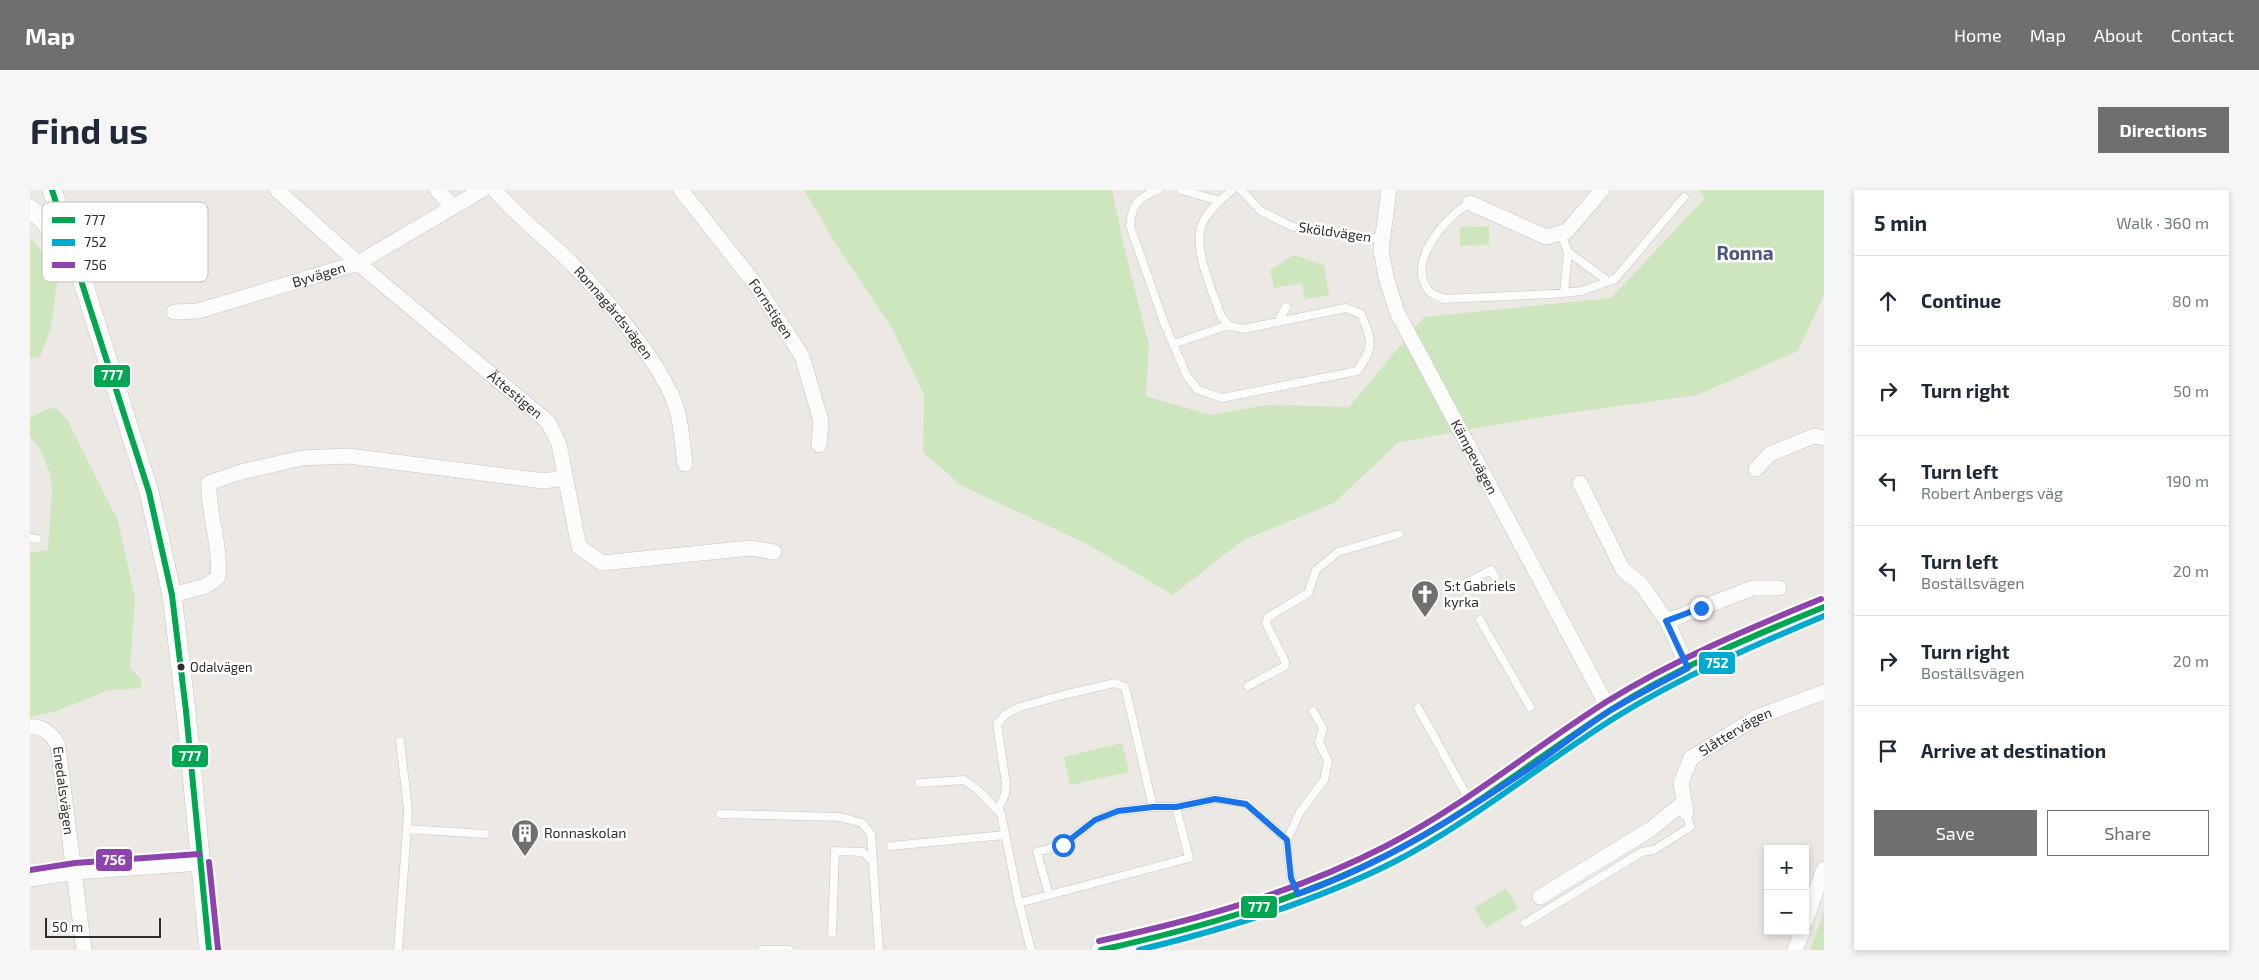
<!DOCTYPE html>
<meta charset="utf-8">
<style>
body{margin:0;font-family:"Exo 2",sans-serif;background:#f6f6f7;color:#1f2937}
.controls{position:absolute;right:15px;bottom:15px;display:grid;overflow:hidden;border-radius:0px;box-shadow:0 2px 8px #0003}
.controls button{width:45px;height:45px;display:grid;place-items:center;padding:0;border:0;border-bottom:1px solid #e0e1e3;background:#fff;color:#1f2937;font:25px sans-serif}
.scale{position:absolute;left:15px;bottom:12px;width:116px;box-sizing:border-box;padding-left:5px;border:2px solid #2e2e2e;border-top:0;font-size:14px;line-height:18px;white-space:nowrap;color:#2e2e2e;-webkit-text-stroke:4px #fff;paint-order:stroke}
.stop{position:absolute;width:15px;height:15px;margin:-11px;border:4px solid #1a73e8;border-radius:50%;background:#fff}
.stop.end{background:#1a73e8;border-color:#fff;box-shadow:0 1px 5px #0008}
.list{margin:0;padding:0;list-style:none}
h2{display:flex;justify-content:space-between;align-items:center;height:65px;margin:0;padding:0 20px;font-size:21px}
h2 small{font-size:16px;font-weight:400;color:#747a83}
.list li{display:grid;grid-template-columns:32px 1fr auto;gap:15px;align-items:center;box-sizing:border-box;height:90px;padding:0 20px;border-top:1px solid #e0e1e3}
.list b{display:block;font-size:19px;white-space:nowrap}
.list p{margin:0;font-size:16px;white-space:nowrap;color:#747a83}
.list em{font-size:16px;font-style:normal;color:#747a83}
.actions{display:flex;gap:10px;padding:15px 20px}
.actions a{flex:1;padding:11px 0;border:1px solid #706f6e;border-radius:0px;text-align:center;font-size:18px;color:#706f6e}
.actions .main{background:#706f6e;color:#fff}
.icon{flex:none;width:28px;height:28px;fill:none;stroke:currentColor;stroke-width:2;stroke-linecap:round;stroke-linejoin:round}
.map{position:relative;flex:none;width:1794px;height:760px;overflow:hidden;border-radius:0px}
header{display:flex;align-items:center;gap:30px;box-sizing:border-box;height:70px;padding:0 25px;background:#706f6e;color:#fff}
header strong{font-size:24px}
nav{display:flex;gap:28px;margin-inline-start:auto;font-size:18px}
.intro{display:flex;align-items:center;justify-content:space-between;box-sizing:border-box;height:120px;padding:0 30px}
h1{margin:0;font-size:35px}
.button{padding:12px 22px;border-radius:0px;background:#706f6e;color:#fff;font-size:18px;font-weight:700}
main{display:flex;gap:30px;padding:0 30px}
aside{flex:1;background:#fff;border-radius:0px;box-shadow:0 2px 8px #0003}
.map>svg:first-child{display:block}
.green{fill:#cee6be}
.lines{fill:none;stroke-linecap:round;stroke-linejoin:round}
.service-casing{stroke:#c5c4c5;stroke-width:9}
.minor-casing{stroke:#c5c4c5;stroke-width:16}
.tertiary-casing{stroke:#c5c4c5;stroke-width:20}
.service{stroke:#fcfcfb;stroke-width:8}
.minor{stroke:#fcfcfb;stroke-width:15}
.tertiary{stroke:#fcfcfb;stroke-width:19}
.bus-1-casing{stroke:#fff;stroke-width:10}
.bus-2-casing{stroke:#fff;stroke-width:10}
.bus-3-casing{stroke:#fff;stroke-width:10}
.bus-1{stroke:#00a651;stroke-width:6}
.bus-2{stroke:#00a9ce;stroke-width:6}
.bus-3{stroke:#8e44ad;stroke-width:6}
.route{stroke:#1a73e8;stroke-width:6}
.bus-dot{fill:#2e2e2e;stroke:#fff;stroke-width:2}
.labels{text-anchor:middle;stroke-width:5;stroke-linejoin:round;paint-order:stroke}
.bus-label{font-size:13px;fill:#2e2e2e;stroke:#fff;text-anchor:start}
.street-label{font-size:14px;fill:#2e2e2e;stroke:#fff}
.poi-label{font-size:14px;fill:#2e2e2e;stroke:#fff;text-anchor:start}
.district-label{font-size:19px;font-weight:bold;fill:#4d5680;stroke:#fff}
.key{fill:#fff;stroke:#c0c0c0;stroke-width:1}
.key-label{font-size:14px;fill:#2e2e2e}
.line-badge{stroke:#fff;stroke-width:2}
.badge-label{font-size:14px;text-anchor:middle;font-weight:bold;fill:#fff}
</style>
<header>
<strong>Map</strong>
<nav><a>Home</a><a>Map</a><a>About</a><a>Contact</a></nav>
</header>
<div class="intro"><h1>Find us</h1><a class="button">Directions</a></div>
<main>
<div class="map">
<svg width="1794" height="760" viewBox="0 0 1794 760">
<rect width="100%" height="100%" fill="#ece8e4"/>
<!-- green -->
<path class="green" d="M774,0h308l12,57 25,98 -3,51 64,19 56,-10 83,2 75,-90 187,-19 94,-100 -6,-8h125v105l-26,56 -101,44 -157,22 -141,25 -65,61 -91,37 -70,55 -86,-51 -125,-58 -39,-34 1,-57 -32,-67 -53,-79z
M1459,36v19l-29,1v-19z
M0,48l9,10 19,34c-4,12 -3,21 -5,32 -2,16 -8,29 -13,43l-10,1z
M1264,65l30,10 5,30 -24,4 -3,-16 -28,5 -4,-18z
M20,218l7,1 11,12 50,100 17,78 -5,69 11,11v9l-32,2 -53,21 -26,6v-164l18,-3 4,-61 -2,-15 -8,-22 -12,-16v-18z
M1092,553l7,29 -59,13 -6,-28z
M1476,698l12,20 -31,20 -13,-20z
M1794,720v40h-14z"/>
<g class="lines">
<!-- service casing -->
<g class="service-casing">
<path id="service" d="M1128,0c-21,8 -26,14 -28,36l35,99 22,51 11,14 24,8 135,-27c17,-24 16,-29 4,-57l-15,-6 -103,21 -15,-4 -7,-9c-8,-24 -30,-70 -18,-94 6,-12 19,-23 29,-32
M1151,0l39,11
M1211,0l20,21 32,16 89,12
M1440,13c-24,13 -65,60 -41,88 3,4 10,5 14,8l109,-5 30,-3 33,-12 69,-82
M1531,44l7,18 -4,41
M1538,62l40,29
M1248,132l8,-15
M1144,154l54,-19
M0,348l7,1
M1427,398l34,-18 4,6
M1450,430l50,87
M1218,496l37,-20v-5l-19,-38 2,-6 40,-24 8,-23 22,-18 61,-18
M1388,518l54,97
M370,551l8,68 -1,20 78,5
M889,593l45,-3 14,10 23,24 18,89 12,47
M690,624l120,3 22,6 9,11 8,116
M971,624l-2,-7 6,-12 1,-11 -9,-60 9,-10 14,-7 47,-13 48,-11 10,4 28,120h23
M1257,650l13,-28 24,-32 4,-19 -9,-19 4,-13 -10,-18
M861,656l114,-11
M1019,705l-12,-43 26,-7 32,-25 23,-9 35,-4
M989,713l170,-45 -13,-51 39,-8 31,4 41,37 4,38 7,15
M1495,733l117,-71 12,-2 36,-23 -4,-15
M802,743l3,-82 28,1 10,10
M368,760l9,-121
M732,760h27"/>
</g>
<!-- minor casing -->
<g class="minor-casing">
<g id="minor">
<path id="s1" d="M247,0l81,73 190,159 11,22 20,103 23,16 149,-15 23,4"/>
<path d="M407,0l16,17"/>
<path id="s2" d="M465,0c21,26 48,46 71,68 34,33 94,103 109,146 7,18 7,40 10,60"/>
<path id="s3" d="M651,0l75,95 46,71 19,65 -2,24"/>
<path id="s4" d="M1359,0l-8,60 5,27 11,35 213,399"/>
<path d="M1440,13l76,34 21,-6 35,-41"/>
<path id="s5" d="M144,122l24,-1 160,-48 124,-73"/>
<path d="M1726,279l14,-15 44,-18 10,2"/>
<path d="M1550,293l43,87 18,14 26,37 21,47"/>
<path d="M142,405l34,-9 12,-9c3,-33 -10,-62 -9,-94l32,-11 61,-14 46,-2 196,25 20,-3"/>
<path d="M1637,431l86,-33h26"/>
<path id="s6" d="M0,537c12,-2 25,9 28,20l26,203"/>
<path id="s7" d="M1656,622l-5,-29 10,-25 66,-41 67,-25"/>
<path d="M0,689l46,-7 124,-9"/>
<path d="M1510,707l111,-68 32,-26"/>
<path d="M1775,732l19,-53"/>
<path d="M1765,760l8,-19"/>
</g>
</g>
<!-- tertiary casing -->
<g class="tertiary-casing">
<path id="tertiary" d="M22,0l17,48 80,254 23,103 14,116 23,239
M0,19l13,10 24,32
M1071,760c37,-8 74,-18 110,-29 70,-20 139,-44 203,-80 68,-39 130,-87 195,-130 66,-43 142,-74 215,-104"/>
</g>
<!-- service -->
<use href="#service" class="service"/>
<!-- minor -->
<use href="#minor" class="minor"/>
<!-- tertiary -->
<use href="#tertiary" class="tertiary"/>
<!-- bus-1 casing -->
<g class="bus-1-casing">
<path id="bus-1" d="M22,0l97,302 23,103 14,116 23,239
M1071,760c98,-22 198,-50 288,-96 78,-39 147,-96 220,-143 67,-43 141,-74 215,-104"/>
</g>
<!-- bus-2 casing -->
<g class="bus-2-casing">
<path id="bus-2" d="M1109,760c87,-21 175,-48 255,-88 79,-41 147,-98 222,-145 66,-41 137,-71 208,-101"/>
</g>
<!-- bus-3 casing -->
<g class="bus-3-casing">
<path id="bus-3" d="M179,672l9,87
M0,680l45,-7 124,-9
M1069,751c98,-21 198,-49 287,-95 78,-40 146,-97 220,-144 68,-42 141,-73 215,-103"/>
</g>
<!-- bus-1 -->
<use href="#bus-1" class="bus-1"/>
<!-- bus-2 -->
<use href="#bus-2" class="bus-2"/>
<!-- bus-3 -->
<use href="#bus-3" class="bus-3"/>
</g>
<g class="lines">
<!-- route -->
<path class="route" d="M1033,655l32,-25 23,-9 35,-4h23l39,-8 31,5 41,36 4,38 7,16c86,-30 164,-80 239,-131 25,-18 49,-37 74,-53 25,-15 51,-28 77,-42l-22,-47 35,-13"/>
</g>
<!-- icons -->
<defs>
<g id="church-pin" transform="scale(1.4375)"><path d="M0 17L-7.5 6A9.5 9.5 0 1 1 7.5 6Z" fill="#706f6e" stroke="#fff"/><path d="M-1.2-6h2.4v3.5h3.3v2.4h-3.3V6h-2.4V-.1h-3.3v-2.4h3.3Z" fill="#fff"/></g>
<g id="building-pin" transform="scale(1.4375)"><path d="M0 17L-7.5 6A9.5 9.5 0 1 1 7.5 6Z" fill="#706f6e" stroke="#fff"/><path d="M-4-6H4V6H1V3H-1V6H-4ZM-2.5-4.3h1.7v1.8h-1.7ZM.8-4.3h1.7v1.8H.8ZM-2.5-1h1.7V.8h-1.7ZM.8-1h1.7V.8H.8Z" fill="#fff"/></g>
</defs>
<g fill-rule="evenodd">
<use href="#church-pin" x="1395" y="404"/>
<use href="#building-pin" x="495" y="643"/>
</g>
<!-- markers -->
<circle class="bus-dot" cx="151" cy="477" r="4.5"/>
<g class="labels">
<!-- bus labels -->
<g class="bus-label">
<text x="160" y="482">Odalvägen</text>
</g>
<!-- street labels -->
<g class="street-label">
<text transform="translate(1305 42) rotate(8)" y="5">Sköldvägen</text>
<text dy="5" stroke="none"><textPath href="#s5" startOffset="150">Byvägen</textPath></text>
<text dy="5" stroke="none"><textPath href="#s3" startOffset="149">Fornstigen</textPath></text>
<text dy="5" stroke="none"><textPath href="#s2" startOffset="171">Ronnagårdsvägen</textPath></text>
<text dy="5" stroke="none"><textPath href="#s1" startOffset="314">Ättestigen</textPath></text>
<text dy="5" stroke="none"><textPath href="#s4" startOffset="289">Kämpevägen</textPath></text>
<text dy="5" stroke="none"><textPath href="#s7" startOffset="108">Slåttervägen</textPath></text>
<text dy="5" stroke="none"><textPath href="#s6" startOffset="81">Enedalsvägen</textPath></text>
</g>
<!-- poi labels -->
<g class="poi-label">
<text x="1414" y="401">S:t Gabriels<tspan x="1414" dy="16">kyrka</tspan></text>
<text x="514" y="648">Ronnaskolan</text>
</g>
<!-- district labels -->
<g class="district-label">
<text x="1715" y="70">Ronna</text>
</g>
</g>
<!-- legend -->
<rect x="12" y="12" width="166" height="80" rx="8" class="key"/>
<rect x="22" y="27" width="23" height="6" fill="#00a651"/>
<rect x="22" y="49" width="23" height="7" fill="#00a9ce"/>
<rect x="22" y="72" width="23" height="6" fill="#8e44ad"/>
<g class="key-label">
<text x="54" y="35">777</text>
<text x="54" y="57">752</text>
<text x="54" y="80">756</text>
</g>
<g class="line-badge">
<rect x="63" y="174" width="38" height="24" rx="5" fill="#00a651"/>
<rect x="1668" y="461" width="38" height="24" rx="5" fill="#00a9ce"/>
<rect x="141" y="554" width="38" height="24" rx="5" fill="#00a651"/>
<rect x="65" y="658" width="38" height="24" rx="5" fill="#8e44ad"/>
<rect x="1210" y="705" width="38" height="24" rx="5" fill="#00a651"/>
</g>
<g class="badge-label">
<text x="82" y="190">777</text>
<text x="1687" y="478">752</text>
<text x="160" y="571">777</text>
<text x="84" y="675">756</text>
<text x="1229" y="722">777</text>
</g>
</svg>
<div class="controls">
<button>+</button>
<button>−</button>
</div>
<div class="scale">50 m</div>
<div class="stop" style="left:1033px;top:655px"></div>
<div class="stop end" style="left:1671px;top:418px"></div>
</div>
<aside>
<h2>5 min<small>Walk · 360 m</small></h2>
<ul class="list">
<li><svg class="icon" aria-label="ahead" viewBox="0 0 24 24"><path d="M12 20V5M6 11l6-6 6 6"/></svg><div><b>Continue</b></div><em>80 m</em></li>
<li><svg class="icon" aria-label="right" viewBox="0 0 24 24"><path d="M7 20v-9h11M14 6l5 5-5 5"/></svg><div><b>Turn right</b></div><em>50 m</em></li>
<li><svg class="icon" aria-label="left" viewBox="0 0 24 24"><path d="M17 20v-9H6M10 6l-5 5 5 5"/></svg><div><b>Turn left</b><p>Robert Anbergs väg</p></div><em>190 m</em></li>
<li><svg class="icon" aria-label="left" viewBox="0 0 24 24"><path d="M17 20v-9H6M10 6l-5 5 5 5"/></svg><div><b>Turn left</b><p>Boställsvägen</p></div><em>20 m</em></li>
<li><svg class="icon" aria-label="right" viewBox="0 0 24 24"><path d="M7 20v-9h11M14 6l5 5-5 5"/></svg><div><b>Turn right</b><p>Boställsvägen</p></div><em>20 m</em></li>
<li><svg class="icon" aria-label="arrive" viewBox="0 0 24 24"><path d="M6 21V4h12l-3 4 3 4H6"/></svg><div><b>Arrive at destination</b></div></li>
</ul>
<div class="actions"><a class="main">Save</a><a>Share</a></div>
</aside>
</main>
